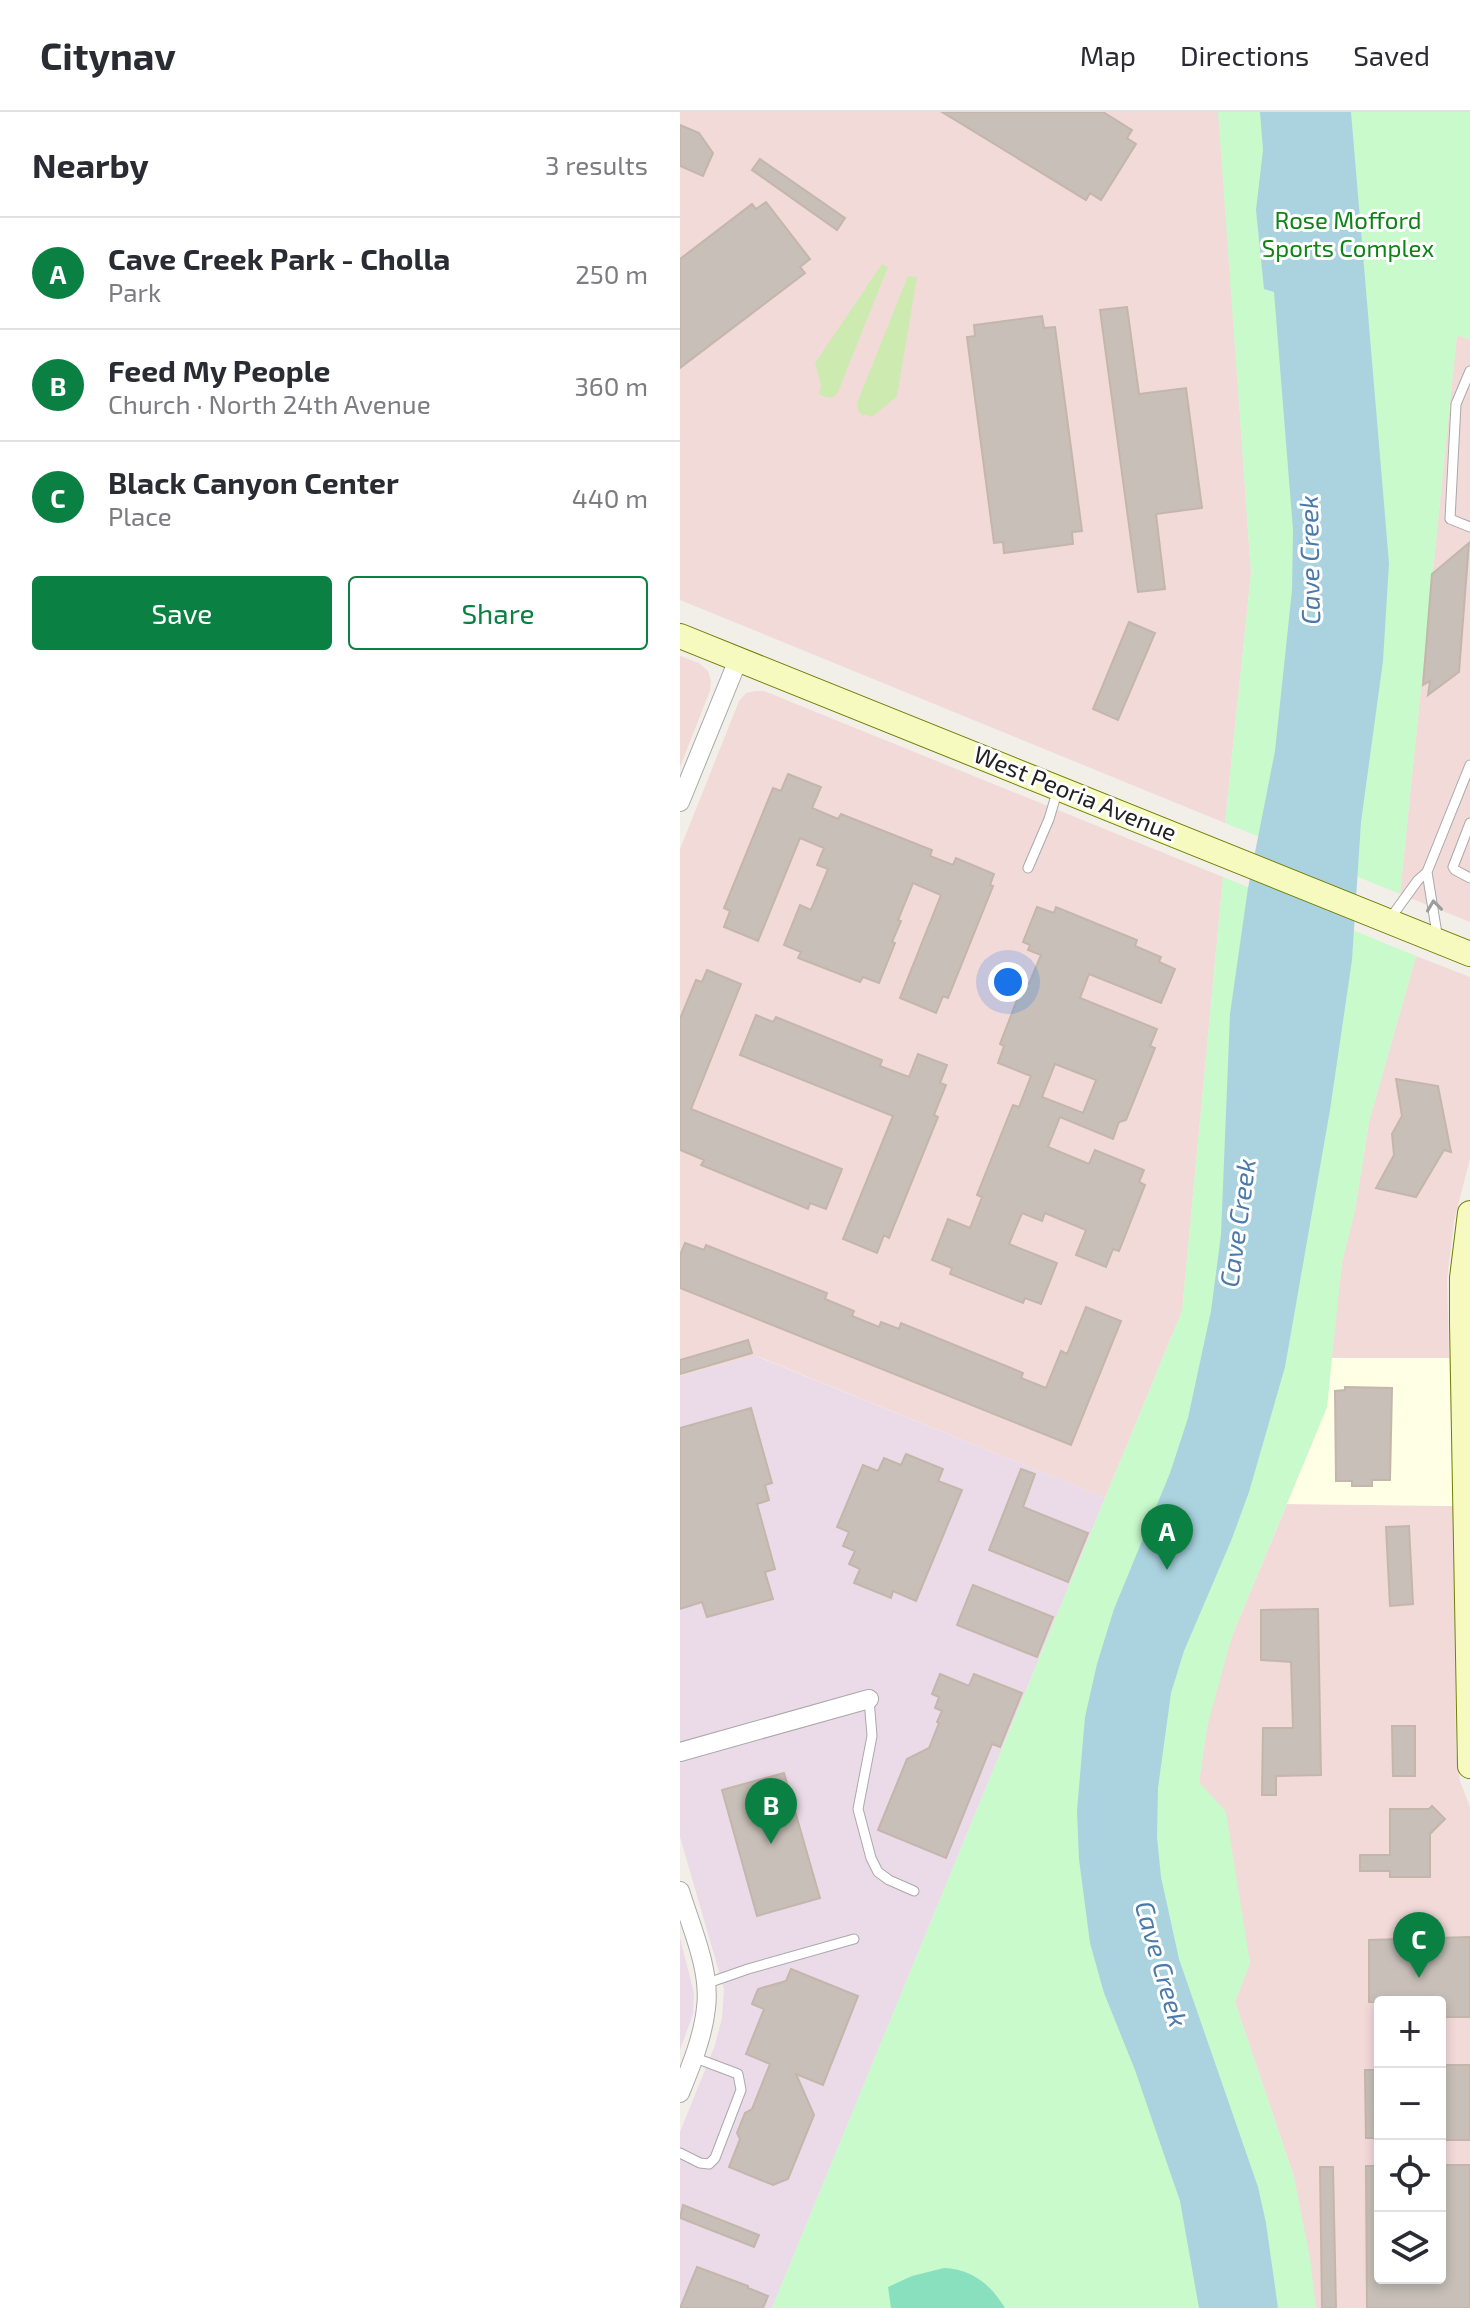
<!DOCTYPE html>
<meta charset="utf-8">
<style>
body{margin:0;font-family:"Exo 2",sans-serif;background:#f2f2f3;color:#2b2b33}
.controls{position:absolute;right:24px;bottom:24px;display:grid;overflow:hidden;border-radius:8px;box-shadow:0 4px 12px #0003}
.controls button{width:72px;height:72px;display:grid;place-items:center;padding:0;border:0;border-bottom:2px solid #e1e1e2;background:#fff;color:#2b2b33;font:40px sans-serif}
.you{position:absolute;left:328px;top:870px;width:28px;height:28px;margin:-20px;border:6px solid #fff;border-radius:50%;background:#1a73e8;box-shadow:0 0 0 12px #1a73e833}
.badge{display:grid;place-items:center;width:52px;height:52px;border-radius:50%;background:#0b8043;color:#fff;font-size:26px;font-weight:700}
.pin{position:absolute;translate:-50% -66px;filter:drop-shadow(0 2px 4px #0008)}
.pin::after{content:'';position:absolute;top:42px;width:28px;height:24px;background:inherit;clip-path:polygon(0 0,100% 0,50% 100%)}
.list{margin:0;padding:0;list-style:none}
h2{display:flex;justify-content:space-between;align-items:center;height:104px;margin:0;padding:0 32px;font-size:34px}
h2 small{font-size:26px;font-weight:400;color:#7c7c81}
.list li{display:grid;grid-template-columns:52px 1fr auto;gap:24px;align-items:center;box-sizing:border-box;height:112px;padding:0 32px;border-top:2px solid #e1e1e2}
.list b{display:block;font-size:30px;white-space:nowrap}
.list p{margin:0;font-size:26px;white-space:nowrap;color:#7c7c81}
.list em{font-size:26px;font-style:normal;color:#7c7c81}
.actions{display:flex;gap:16px;padding:24px 32px}
.actions a{flex:1;padding:18px 0;border:2px solid #0b8043;border-radius:8px;text-align:center;font-size:28px;color:#0b8043}
.actions .main{background:#0b8043;color:#fff}
.icon{flex:none;width:44px;height:44px;fill:none;stroke:currentColor;stroke-width:2;stroke-linecap:round;stroke-linejoin:round}
.map{position:relative;flex:none;width:790px;height:2196px;overflow:hidden}
header{display:flex;align-items:center;gap:48px;box-sizing:border-box;height:112px;padding:0 40px;background:#fff;border-bottom:2px solid #e1e1e2}
header strong{font-size:38px}
nav{display:flex;gap:44px;margin-inline-start:auto;font-size:28px}
main{display:flex}
aside{flex:1;background:#fff}
.map>svg:first-child{display:block}
.commercial{fill:#f2dad9;fill-rule:evenodd}
.industrial{fill:#ebdbe8}
.education{fill:#ffffe5}
.grass{fill:#cdebb0}
.park{fill:#c8facc}
.pitch{fill:#88e0be}
.water{fill:#aad3df}
.building{fill:#c7bfb8;stroke:#c4b6ab;stroke-width:2;fill-rule:evenodd}
.lines{fill:none;stroke-linecap:round;stroke-linejoin:round}
.lane-casing{stroke:#a9a9a9;stroke-width:11}
.street-casing{stroke:#a9a9a9;stroke-width:20}
.secondary-casing{stroke:#707d05;stroke-width:26}
.lane{stroke:#fff;stroke-width:9}
.street{stroke:#fff;stroke-width:18}
.secondary{stroke:#f7fabf;stroke-width:24}
.oneway{stroke:#9c9c9c}
.labels{text-anchor:middle;stroke-width:6;stroke-linejoin:round;paint-order:stroke}
.park-label{font-size:24px;fill:#0c8416;stroke:#fff}
.street-label{font-size:24px;fill:#222;stroke:#fff}
.water-label{font-size:26px;font-style:italic;fill:#4a7aab;stroke:#fff}
</style>
<header>
<strong>Citynav</strong>
<nav><a>Map</a><a>Directions</a><a>Saved</a></nav>
</header>
<main>
<aside>
<h2>Nearby<small>3 results</small></h2>
<ul class="list">
<li><span class="badge">A</span><div><b>Cave Creek Park - Cholla</b><p>Park</p></div><em>250 m</em></li>
<li><span class="badge">B</span><div><b>Feed My People</b><p>Church · North 24th Avenue</p></div><em>360 m</em></li>
<li><span class="badge">C</span><div><b>Black Canyon Center</b><p>Place</p></div><em>440 m</em></li>
</ul>
<div class="actions"><a class="main">Save</a><a>Share</a></div>
</aside>
<div class="map">
<svg width="790" height="2196" viewBox="0 0 790 2196">
<rect width="100%" height="100%" fill="#f2efe9"/>
<!-- commercial -->
<path class="commercial" d="M0,0h539l32,461 -26,250 -545,-223z
M777,222l13,6v582l-70,-28z
M0,544l19,7 9,8 3,10 -1,10 -30,76z
M75,579h9l459,186 -41,434 -77,187 -348,-142 -77,20v-527l59,-148 7,-8z
M736,844l54,21v182l-16,62 -7,59 2,78h-118l11,-96 13,-52 14,-88z
M607,1392l166,2 3,244 4,31 10,26v501h-154l-22,-131 -59,-175 15,-40 -51,-180 8,-55 14,-58 11,-33zM700,1890h60v276h-60z"/>
<!-- industrial -->
<path class="industrial" d="M76,1244l349,142 -333,810h-92v-176l35,-87 7,-27 2,-29 -44,-152v-461z
M0,1826l14,55 -1,21 -13,36z"/>
<!-- education -->
<path class="education" d="M651,1246h118l4,148 -166,-2 40,-97z"/>
<!-- grass -->
<path class="grass" d="M202,152l6,3 -50,125c-5,8 -11,6 -19,2l2,-9 -6,-22z
M228,164l9,1 -20,119 -25,21 -8,-3 -1,2 -5,-6 -1,-7z"/>
<!-- park -->
<path class="park" d="M538,0h252v228l-13,-5 -57,559 -175,-71 26,-250z
M543,765l193,79 -47,166 -14,88 -13,52 -15,145 -95,229 -25,91 -8,55 27,30 24,151 -15,39 59,175 16,81 6,50h-544l410,-997z"/>
<!-- pitch -->
<path class="pitch" d="M264,2156c28,1 47,17 61,40h-114l-3,-21 24,-11z"/>
<!-- water -->
<path class="water" d="M580,0h91l38,451 -6,98 -22,161 -9,138 -22,150 -45,257 -36,125 -18,49 -47,110 -13,42 -13,95 -1,49 4,40 18,82 79,228 8,36 12,85h-79l-19,-107 -45,-131 -31,-77 -14,-50 -11,-84 -2,-48 8,-94 12,-53 17,-55 56,-136 18,-55 23,-107 10,-76 9,-221 18,-126 27,-137 17,-161 1,-60 -19,-238 -10,-3 -8,-79 7,-60z"/>
<!-- building -->
<path class="building" d="M262,0h161l29,18 -5,8 9,6 -35,56 -11,-7 -4,7z
M0,13l19,8 14,20 -10,23 -23,-10z
M80,47l85,59 -8,12 -85,-60z
M86,90l44,57 -10,8 5,6 -125,95v-109l72,-55 4,5z
M447,195l12,87 47,-6 16,120 -46,6 9,75 -27,3 -38,-282z
M362,204l2,12 11,-1 27,204 -10,1 1,12 -69,9 -1,-11 -9,1 -27,-206 8,-1 -1,-11z
M789,431l-10,129 -31,23 2,-14 -7,4 9,-111z
M449,510l26,11 -37,87 -25,-11z
M108,662l33,13 -9,21 26,11 3,-5 91,36 -2,6 23,9 3,-7 38,16 -4,11 3,1 -45,112 -5,-2 -7,17 -36,-15 41,-103 -28,-12 -15,37 3,1 -9,21 3,1 -16,40 -16,-6 -3,5 -62,-24 3,-6 -17,-7 16,-40 11,5 17,-41 -11,-4 7,-17 -24,-10 -42,103 -34,-14 6,-16 -6,-3 49,-120 8,3z
M357,795l17,6 2,-6 81,33 -2,6 26,11 -2,5 16,7 -14,34 -72,-29 -9,24 77,31 -7,17 5,2 -29,72 -7,2 -6,17 -53,-22 -12,30 41,17 6,-14 49,20 -5,12 6,3 -26,66 -6,-2 -7,18 -30,-12 10,-25 -41,-17 -3,8 -20,-8 -13,31 48,19 -16,41 -16,-6 -2,5 -73,-29 2,-6 -20,-8 16,-41 22,9 12,-31 -5,-2 36,-90 6,2 12,-31 -33,-13 6,-17 -4,-2 24,-62 5,2 12,-29 -13,-5 2,-5 -7,-3zM375,952l41,16 -13,33 -41,-16z
M27,858l34,14 -50,125 151,60 -16,40 -16,-6 -2,6 -107,-44 3,-5 -24,-10v-131l16,-39 6,2z
M76,903l17,7 3,-5 106,43 -2,6 29,11 9,-23 29,11 -7,18 6,2 -12,30 4,2 -49,121 -5,-3 -7,18 -34,-14 50,-123 -153,-61z
M716,967l42,7 13,66 -7,-2 -28,47 -40,-9 18,-33 -2,-21 10,-18z
M5,1131l19,7 2,-5 121,48 -2,6 29,12 -2,5 27,11 2,-5 18,7 2,-6 122,50 -2,5 25,10 15,-37 6,3 19,-47 35,14 -50,124 -391,-157v-33z
M68,1228l4,13 -72,21v-14z
M665,1275l47,1 -2,92h-18v6h-20v-5h-16l-1,-90 10,-1z
M71,1296l21,75 -7,2 4,15 -12,4 18,65 -10,3 8,27 -66,18 -5,-15 -22,7v-181z
M226,1342l37,15 -5,12 24,9 -46,111 -23,-10 -2,7 -37,-15 6,-14 -11,-5 6,-13 -12,-5 6,-14 -12,-5 26,-62 15,6 6,-13 17,7z
M341,1357l14,5 -12,33 65,26 -20,49 -79,-32z
M729,1414l4,78 -23,2 -4,-79z
M293,1473l80,32 -16,40 -80,-32z
M638,1497l3,166 -45,1v19h-14l1,-67h30l-2,-66 -30,-2v-50z
M260,1562l29,12 5,-12 48,19 -22,54 -8,-3 -46,114 -68,-28 29,-71 22,-11 10,-25 -2,-1 5,-11 -7,-3 4,-11 -7,-3z
M712,1614h23v50h-22z
M104,1661l36,125 -63,18 -35,-126z
M752,1694l13,13 -15,15v43h-40v-6h-30v-16h30v-46h39z
M790,1825v80h-30v-15h-71v-62z
M111,1857l67,27 -35,89 -27,-11 18,41 -26,64 -15,6 -44,-18 11,-28 -3,-6 8,-20 7,-4 18,-45 -24,-10 18,-45 -12,-5 6,-15 28,-8z
M762,1953h28v75h-27z
M685,1958h13l1,68h-13z
M762,2053h28v143h-103l-1,-142h13l1,112h63z
M640,2055h13l3,141h-14z
M3,2093l76,30 -5,12 -74,-29z
M17,2155l51,19v2l20,8 -5,12h-83z"/>
<g class="lines">
<!-- lane casing -->
<g class="lane-casing">
<path id="lane" d="M790,259l-14,33 -6,115 20,8
M790,711l-17,44 2,3 15,8
M348,756l21,-49 9,-30
M747,760l11,68
M709,808l29,-40 9,-8 43,-107
M189,1587l3,37 -14,73 13,49 7,14 11,8 25,11
M25,1872l43,-15 106,-30
M0,2041l20,10 9,1 6,-6 26,-68 -3,-16 -45,-17"/>
</g>
<!-- street casing -->
<g class="street-casing">
<path id="street" d="M0,690l58,-142
M0,1640l189,-53
M0,1779c11,36 31,79 26,117 -3,29 -15,58 -26,85"/>
</g>
<!-- secondary casing -->
<g class="secondary-casing">
<path id="secondary" d="M0,524l790,318
M790,1101l-8,65v45l8,443"/>
</g>
<!-- lane -->
<use href="#lane" class="lane"/>
<!-- street -->
<use href="#street" class="street"/>
<!-- secondary -->
<use href="#secondary" class="secondary"/>
</g>
<!-- one-way arrows -->
<defs><path id="oneway-chevron" d="M-2-3.5L2.5 0L-2 3.5" fill="none" stroke-width="1.6" stroke-linecap="round" stroke-linejoin="round" transform="scale(2)"/></defs>
<use class="oneway" href="#oneway-chevron" transform="translate(754 794) rotate(-97)"/>
<g class="labels">
<!-- park labels -->
<g class="park-label">
<text x="668" y="117">Rose Mofford<tspan x="668" dy="28">Sports Complex</tspan></text>
</g>
<!-- street labels -->
<g class="street-label">
<text transform="translate(395 682) rotate(22)" y="8">West Peoria Avenue</text>
</g>
<!-- water labels -->
<g class="water-label">
<text transform="translate(630 448) rotate(-91)" y="9">Cave Creek</text>
<text transform="translate(558 1111) rotate(-82)" y="9">Cave Creek</text>
<text transform="translate(481 1852) rotate(74)" y="9">Cave Creek</text>
</g>
</g>
</svg>
<div class="controls">
<button>+</button>
<button>−</button>
<button><svg class="icon" aria-label="locate" viewBox="0 0 24 24"><circle cx="12" cy="12" r="6"/><path d="M12 2v4M12 18v4M2 12h4M18 12h4"/></svg></button>
<button><svg class="icon" aria-label="layers" viewBox="0 0 24 24"><path d="M12 4l9 5-9 5-9-5zM3 14l9 5 9-5"/></svg></button>
</div>
<div class="you"></div>
<div class="pin badge" style="left:487px;top:1458px">A</div>
<div class="pin badge" style="left:91px;top:1732px">B</div>
<div class="pin badge" style="left:739px;top:1866px">C</div>
</div>
</main>
